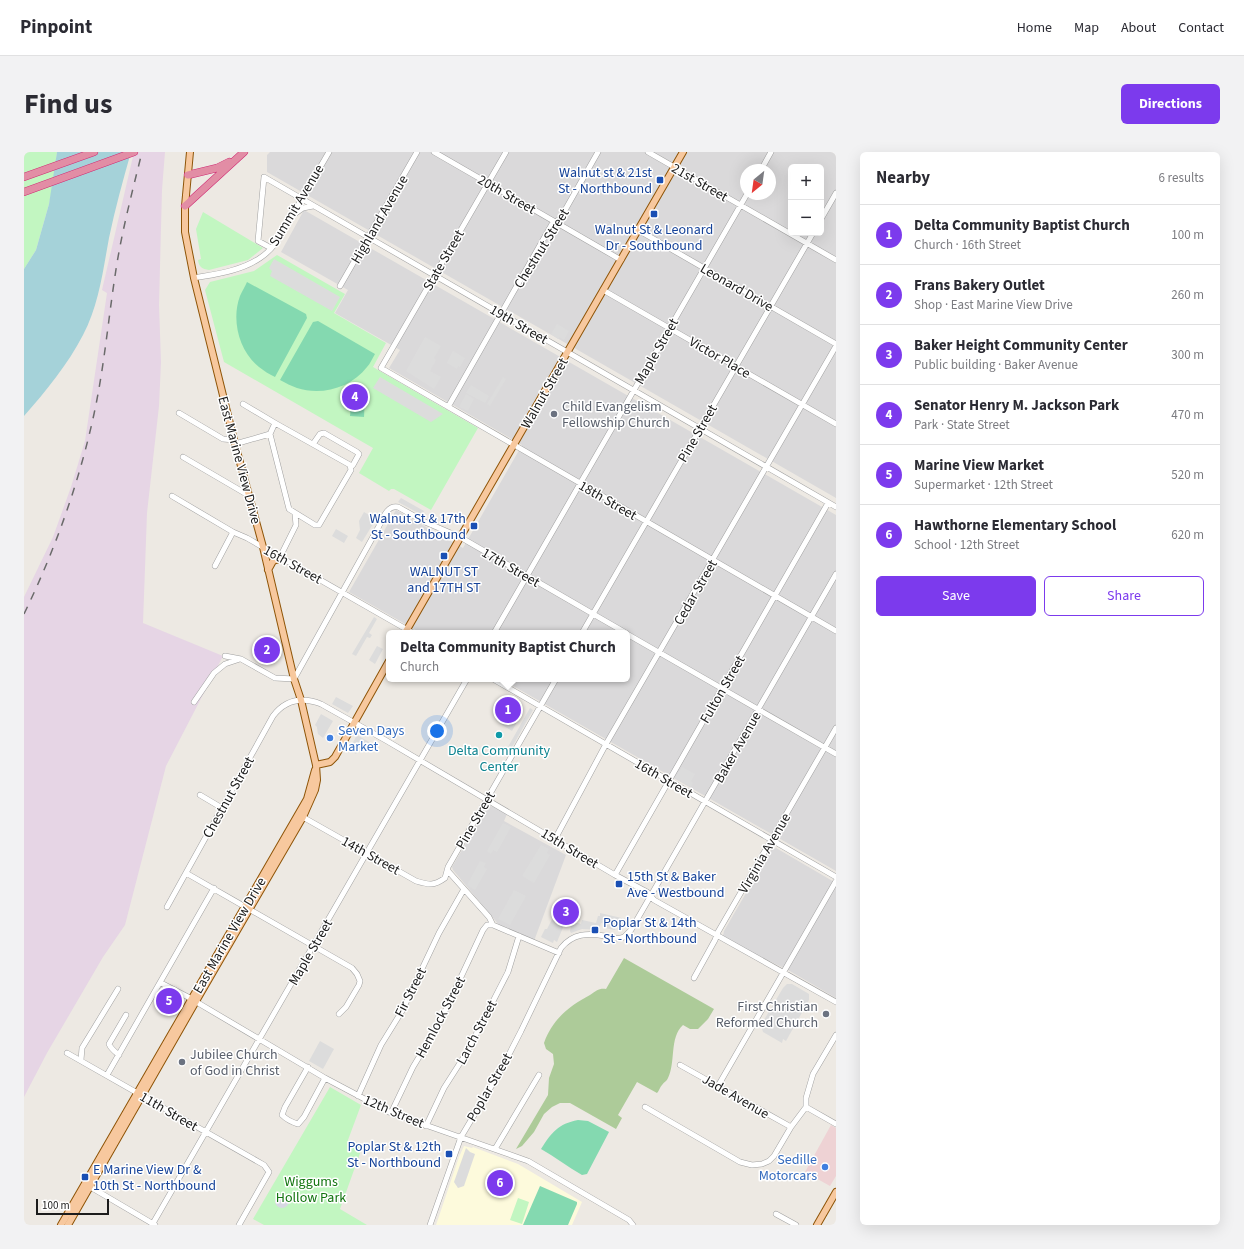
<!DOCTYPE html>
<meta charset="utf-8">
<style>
body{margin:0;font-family:"Source Sans 3",sans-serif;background:#f2f2f3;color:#2b2b33}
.controls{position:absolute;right:12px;top:12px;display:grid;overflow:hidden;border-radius:6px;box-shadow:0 4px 16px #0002}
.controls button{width:36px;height:36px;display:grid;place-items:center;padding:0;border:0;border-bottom:1px solid #e1e1e2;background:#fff;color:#2b2b33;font:20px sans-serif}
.compass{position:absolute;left:716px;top:12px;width:36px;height:36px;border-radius:50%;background:#fff;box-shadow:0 4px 16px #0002;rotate:209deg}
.scale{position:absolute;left:12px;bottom:10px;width:73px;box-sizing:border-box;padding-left:4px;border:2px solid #1c1c1c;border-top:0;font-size:11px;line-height:14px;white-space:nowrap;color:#1c1c1c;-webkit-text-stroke:3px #fff;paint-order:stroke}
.you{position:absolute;left:413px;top:579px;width:14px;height:14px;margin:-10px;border:3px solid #fff;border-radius:50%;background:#1a73e8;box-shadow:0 0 0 6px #1a73e833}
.badge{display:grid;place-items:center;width:26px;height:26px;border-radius:50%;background:#7c3aed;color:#fff;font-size:13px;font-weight:700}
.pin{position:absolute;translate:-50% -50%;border:2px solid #fff;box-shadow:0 1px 4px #0006}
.popup{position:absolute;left:362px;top:478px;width:244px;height:52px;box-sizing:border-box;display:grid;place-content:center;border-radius:6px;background:#fff;filter:drop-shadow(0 1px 3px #0005);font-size:13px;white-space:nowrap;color:#7c7c81}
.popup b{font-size:15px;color:#2b2b33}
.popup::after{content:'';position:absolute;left:50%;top:100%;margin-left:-8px;border:8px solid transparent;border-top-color:#fff}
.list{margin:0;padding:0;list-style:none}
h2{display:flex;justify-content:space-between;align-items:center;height:52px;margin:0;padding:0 16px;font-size:17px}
h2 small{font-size:13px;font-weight:400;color:#7c7c81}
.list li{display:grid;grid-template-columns:26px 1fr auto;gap:12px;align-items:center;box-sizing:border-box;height:60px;padding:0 16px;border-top:1px solid #e1e1e2}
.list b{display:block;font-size:15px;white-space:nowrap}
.list p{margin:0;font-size:13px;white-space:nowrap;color:#7c7c81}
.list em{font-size:13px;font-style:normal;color:#7c7c81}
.actions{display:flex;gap:8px;padding:12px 16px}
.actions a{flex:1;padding:9px 0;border:1px solid #7c3aed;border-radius:6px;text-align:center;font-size:14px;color:#7c3aed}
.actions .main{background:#7c3aed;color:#fff}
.map{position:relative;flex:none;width:812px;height:1073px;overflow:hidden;border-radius:6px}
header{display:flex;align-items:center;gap:24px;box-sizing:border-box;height:56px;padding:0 20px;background:#fff;border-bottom:1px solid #e1e1e2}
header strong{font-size:19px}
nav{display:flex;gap:22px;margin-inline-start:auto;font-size:14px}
.intro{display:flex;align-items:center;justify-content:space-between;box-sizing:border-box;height:96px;padding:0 24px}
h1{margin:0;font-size:28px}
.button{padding:10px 18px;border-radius:6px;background:#7c3aed;color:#fff;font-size:14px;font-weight:700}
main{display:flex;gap:24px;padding:0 24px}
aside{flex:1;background:#fff;border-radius:6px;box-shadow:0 4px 16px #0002}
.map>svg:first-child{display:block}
.residential{fill:#dad9da;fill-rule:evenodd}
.commercial{fill:#eed2d4}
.industrial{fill:#e6d5e5}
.education{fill:#fdfadc}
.forest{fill:#adcb99}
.park{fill:#c2f6c1}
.pitch{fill:#84d9b0}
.parking{fill:#dcdcdc}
.plaza{fill:#d7d8e3}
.water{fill:#a5d2d9}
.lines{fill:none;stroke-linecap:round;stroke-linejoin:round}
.minor-casing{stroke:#a0a0a0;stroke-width:6}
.major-casing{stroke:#8e5407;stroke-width:8}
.highway-casing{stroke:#cf2c74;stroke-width:8}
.minor{stroke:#fff;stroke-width:5}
.major{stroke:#f7c89e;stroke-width:6}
.highway{stroke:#e28da5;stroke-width:7}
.rail{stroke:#6a6a6a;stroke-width:1.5;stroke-dasharray:8 8;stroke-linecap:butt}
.transit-dot{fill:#1a4fb4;stroke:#fff;stroke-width:1.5}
.worship-dot{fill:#6b7280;stroke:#fff;stroke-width:1.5}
.culture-dot{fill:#0f9aa8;stroke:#fff;stroke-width:1.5}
.shop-dot{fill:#3f7fe0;stroke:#fff;stroke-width:1.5}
.labels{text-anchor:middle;stroke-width:3;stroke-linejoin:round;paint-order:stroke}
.transit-label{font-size:14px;fill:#164399;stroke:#fff;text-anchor:end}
.street-label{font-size:14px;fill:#1c1c1c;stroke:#fff}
.worship-label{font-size:14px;fill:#5b616d;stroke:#fff;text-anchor:start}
.shop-label{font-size:14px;fill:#366cbe;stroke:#fff;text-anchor:start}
.culture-label{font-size:14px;fill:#0d838f;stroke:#fff}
.park-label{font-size:14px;fill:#127510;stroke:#fff}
</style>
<header>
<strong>Pinpoint</strong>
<nav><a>Home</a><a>Map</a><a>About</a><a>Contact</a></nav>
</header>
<div class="intro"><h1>Find us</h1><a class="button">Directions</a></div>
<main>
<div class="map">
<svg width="812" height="1073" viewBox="0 0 812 1073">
<rect width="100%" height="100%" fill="#ede9e3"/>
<!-- residential -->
<path class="residential" d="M246,0h566v346l-569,-326v-17zM767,15h30v66h-30zM722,18h24v24h-24z
M280,58l532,305v356l-335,-192h126v-46h-206l-72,-41 47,-82 67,38 59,-103 -133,-77 11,-18 -65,-37 13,-23 -67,-38z
M466,654l4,1 13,7 -3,7 62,34 -32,86 -35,-16 -46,-55 -1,-3 35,-60z
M752,696l60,35v115l-48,-28 -33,-16 -32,-18 1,-5 47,-81z"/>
<!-- commercial -->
<path class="commercial" d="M807,973l5,3v48l-6,10 -25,-14z"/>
<!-- industrial -->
<path class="industrial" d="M110,0h31l-3,38 -3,115 2,57 -2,44 -12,107 -4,110 80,33 -57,110 -41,159 -22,32 -56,96 -23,44v-500l29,-60 18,-50 14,-46 22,-148 -5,-3z"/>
<!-- education -->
<path class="education" d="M440,994l8,2 1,-1 45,17 64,38 -10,23h-136l23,-68z"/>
<!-- forest -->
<path class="forest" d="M600,806l90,51 -6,10 -10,10h-8l-7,-4c-14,13 -7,37 -15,53 -1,3 -4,4 -6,7 -2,2 -3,6 -5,8l-20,-11 -19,33 4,3 -6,11 -46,-26h-10l-8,4 -8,7 -10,18 -12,14 -6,3 32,-54 1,-17 5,-14 -1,-10 -7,-5 -2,-6c8,-23 25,-37 46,-48 6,-4 9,-7 16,-6z"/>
<!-- park -->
<path class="park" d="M0,0h33l-4,34 -4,18 -13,46 -12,19z
M179,60l60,36 -15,12 -39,10c-7,-1 -10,-3 -11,-10l3,-1 -5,-30z
M253,103l68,39 -11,19 52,30 -13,24 105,61 -47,82 -37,-21h-3l-2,2 -30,-18 14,-25 -149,-86 -19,-72 5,-8 44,-11z
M306,935l31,18 -13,35 15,5 -23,64 27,16h-103l-11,-6z
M494,1046l11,4 -7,22 -12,-4z"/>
<!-- pitch -->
<path class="pitch" d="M223,130l59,32 1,4 -32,59c-6,-3 -11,-6 -16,-10 -20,-16 -28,-47 -19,-71 2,-5 5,-9 7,-14z
M294,169l57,33c-3,5 -5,10 -8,13 -16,21 -46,29 -70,21 -6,-2 -11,-5 -17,-8l33,-58z
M328,243l13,1 -1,21 -14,-1z
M554,968l10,1 21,11 -22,42 -5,1c-14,-8 -27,-18 -41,-26 11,-17 17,-25 37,-29z
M516,1034l37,16v2l-9,21h-45z"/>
<!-- parking -->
<path class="parking" d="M250,107l66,38 -8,14 -62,-35 2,-5 -3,-3z
M533,172l12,7 -5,9 -5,-3 -1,2 -7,-5z
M401,185l16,9 -7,12 2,2 -6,11 11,6 -7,12 -28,-18z
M429,199l12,7 -5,9 -2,-1 -1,3 -10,-6z
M356,225l63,37 -12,8 -58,-34z
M479,225l3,2 -16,27 -3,-2z
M447,233l18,11 -4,7 -19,-10z
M442,242l8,5 -6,12 -9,-4z
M377,346l23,13 -2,4 -24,-13z
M340,360l12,7 -14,23 -6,-4 4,-8 -1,-9z
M312,377l12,7 -4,7 -12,-7z
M350,465l3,2 -8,14 3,2 -2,3 -3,-1 -11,19 -4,-2z
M353,494l6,3 -8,15 -6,-4z
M312,545l17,9 -5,7 -16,-9z
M506,556l3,2 -22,39 -3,-2z
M297,562l12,7 -10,17 -5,-4 -1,-6v-1l-2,-2z
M480,562l13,8 -5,9 -13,-8z
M333,583l12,7 -3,6 -5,-2 -5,8 -7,-4z
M658,615l13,7 -4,7 2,2 -2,4 -16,-9z
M479,671l8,4 -14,25 -4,-2 -2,4 -4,-3z
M517,693l8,4 -2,4 3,2 -16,28 -12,-7z
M456,709l6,2 -2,4 3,2 -12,21 -8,-5z
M490,738l12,6 -16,29 -12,-6z
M576,761l26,6 -3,9 -7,-1 -1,3 -10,-2v-4l-4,-1 -2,7 -17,-1 -11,4 -1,-2 2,-10 9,3 1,-4 14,3 2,-7h2z
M528,767l12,6 -7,17 -3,-2 -1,3 -12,-6 4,-8h2z
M763,832h5l17,10v6l-23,41 -3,-2 -1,4 -19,-11 -2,-7 22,-37z
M296,889l14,8 -11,20 -14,-8z
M442,996l4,4 5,2 -11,32 -6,2 -4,-6z"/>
<!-- plaza -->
<path class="plaza" d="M251 1049a7 7 0 1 1 14 0a7 7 0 1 1-14 0Z"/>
<!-- water -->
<path class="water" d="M33,0h74c-8,28 -16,57 -22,86 -6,32 -10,67 -26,97 -15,29 -37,56 -59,81v-147l12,-19 13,-46z"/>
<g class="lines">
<!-- minor casing -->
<g class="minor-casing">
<path id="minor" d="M410,0l187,108
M482,0l-125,216 455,263
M624,0l188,108
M737,18l10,-18
M269,63l10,-7 10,-2
M797,67l15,-26
M614,78l198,114
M247,96l-13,-7 6,-64 572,330
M170,126c22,-4 47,-7 66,-20 6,-4 12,-10 16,-15l53,-91
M316,134l77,-134
M579,138l233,134
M219,252l32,19
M424,255l104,-183 8,-5 38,-67
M155,261l44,26 11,1
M211,292l35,-10 5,-11 75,42 1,5 -32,55h-4l-26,-16 -19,-75
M289,292l7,-10 4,-1 33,19 2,2 -6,11 -2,2
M159,305l65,38
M148,344l61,36 14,6 166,95
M258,406l1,-7 13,-26 -1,-11
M191,414l18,-34
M470,481l253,-439
M558,481l231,-400
M603,482l209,120
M201,504l16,3 34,19 19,1 85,-153c4,-8 8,-21 19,-19l27,15 35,15 166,96
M469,527l343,198
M170,550l20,-29 11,-9 15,-5
M176,643l22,13
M277,664l115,65c13,4 18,5 29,-3l3,-11 108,-188
M531,687l51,-95 230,-398
M424,719l41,46 4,8 66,28
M162,721l166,95 5,6 3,7 -1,4 -13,22 -7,7
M591,723l213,-372
M143,755l106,-191c13,-17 30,-19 48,-12l66,37 228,134 32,17 7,8 182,102
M670,826l21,-38 3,-8 118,-204
M137,831l27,14 137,81 66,35 137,48 101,59 4,5
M43,901l197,112 5,7 -30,53
M95,903c-5,-4 -8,-6 -10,-11l17,-29
M57,908l1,-12 36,-59
M656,913l111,62
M284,915l-23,40 -3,8c5,5 9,7 16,9l6,-7 21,-39
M83,923l107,-187
M694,934l118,-205
M334,944l23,-51 21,-34 37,-78 25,-44
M621,955l95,55 12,3 10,-1 7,-3 5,-5 17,-29 15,-20v-9l7,-24 23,-39
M782,955l30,17
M367,961l22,-46 26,-43 44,-94 4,-5h6
M402,974l18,-38 23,-36 41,-80 11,-36
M471,997l44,-74
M63,1033l68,40
M752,1062l20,11
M128,1073l315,-546
M406,1073l31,-88 40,-67 20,-39 40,-83c12,-15 27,-15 44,-12 6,2 13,4 19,1 2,-2 5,-5 7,-7l205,-356"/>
</g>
<!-- major casing -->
<g class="major-casing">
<path id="major" d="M244,418l5,-9 9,-3
M381,481l278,-481
M292,613l14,-3 5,-5 54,-96
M37,1073l246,-426 8,-29
M44,1073l131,-229 104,-179 12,-27 2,-10 -1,-15 -15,-65 -7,-21 -31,-132 -28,-103 -41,-166 -9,-46v-26l5,-54
M793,1073l19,-33"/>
</g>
<!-- highway casing -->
<g class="highway-casing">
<path id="highway" d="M164,23l29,-7 12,-6
M0,25l70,-25
M0,40l110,-40
M161,54l59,-54"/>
</g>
<!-- minor -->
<use href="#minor" class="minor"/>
<!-- major -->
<use href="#major" class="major"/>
<!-- highway -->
<use href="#highway" class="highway"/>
<!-- rail -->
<path class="rail" d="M0,462c31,-64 55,-131 70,-200 10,-46 14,-92 21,-138 6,-42 17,-83 27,-124"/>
</g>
<!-- markers -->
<g class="transit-dot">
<rect x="632" y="24" width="8" height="8" rx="2"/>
<rect x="626" y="58" width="8" height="8" rx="2"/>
<rect x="446" y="370" width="8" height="8" rx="2"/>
<rect x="416" y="400" width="8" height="8" rx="2"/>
<rect x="591" y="728" width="8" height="8" rx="2"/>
<rect x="567" y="774" width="8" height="8" rx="2"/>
<rect x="421" y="998" width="8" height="8" rx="2"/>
<rect x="57" y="1021" width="8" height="8" rx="2"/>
</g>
<g class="worship-dot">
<circle cx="530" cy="262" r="4"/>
<circle cx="802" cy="862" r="4"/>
<circle cx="158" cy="910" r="4"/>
</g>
<circle class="culture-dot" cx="475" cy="583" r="4"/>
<g class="shop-dot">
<circle cx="306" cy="586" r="4"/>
<circle cx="801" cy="1015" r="4"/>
</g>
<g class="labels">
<!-- transit labels -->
<g class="transit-label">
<text x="628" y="25">Walnut st &amp; 21st<tspan x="628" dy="16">St - Northbound</tspan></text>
<text x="630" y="82" text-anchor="middle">Walnut St &amp; Leonard<tspan x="630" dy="16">Dr - Southbound</tspan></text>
<text x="442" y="371">Walnut St &amp; 17th<tspan x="442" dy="16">St - Southbound</tspan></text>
<text x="420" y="424" text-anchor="middle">WALNUT ST<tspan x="420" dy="16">and 17TH ST</tspan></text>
<text x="603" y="729" text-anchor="start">15th St &amp; Baker<tspan x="603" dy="16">Ave - Westbound</tspan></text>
<text x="579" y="775" text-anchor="start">Poplar St &amp; 14th<tspan x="579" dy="16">St - Northbound</tspan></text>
<text x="417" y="999">Poplar St &amp; 12th<tspan x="417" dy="16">St - Northbound</tspan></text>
<text x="69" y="1022" text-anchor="start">E Marine View Dr &amp;<tspan x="69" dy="16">10th St - Northbound</tspan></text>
</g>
<!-- street labels -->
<g class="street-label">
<text transform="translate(676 30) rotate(30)" y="5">21st Street</text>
<text transform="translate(483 42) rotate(30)" y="5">20th Street</text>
<text transform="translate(272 53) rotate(-59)" y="5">Summit Avenue</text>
<text transform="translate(355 67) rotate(-60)" y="5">Highland Avenue</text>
<text transform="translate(517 96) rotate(-58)" y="5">Chestnut Street</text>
<text transform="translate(419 108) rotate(-60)" y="5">State Street</text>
<text transform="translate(713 135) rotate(30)" y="5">Leonard Drive</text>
<text transform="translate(495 172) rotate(30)" y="5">19th Street</text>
<text transform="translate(632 199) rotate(-60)" y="5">Maple Street</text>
<text transform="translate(696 205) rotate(30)" y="5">Victor Place</text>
<text transform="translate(520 241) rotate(-60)" y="5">Walnut Street</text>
<text transform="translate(673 281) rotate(-60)" y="5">Pine Street</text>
<text transform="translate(216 308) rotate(75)" y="5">East Marine View Drive</text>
<text transform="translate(584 348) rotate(30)" y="5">18th Street</text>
<text transform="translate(269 412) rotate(29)" y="5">16th Street</text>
<text transform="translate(487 415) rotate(30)" y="5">17th Street</text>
<text transform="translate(671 440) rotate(-60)" y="5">Cedar Street</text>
<text transform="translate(698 537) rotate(-60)" y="5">Fulton Street</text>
<text transform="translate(713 595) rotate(-60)" y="5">Baker Avenue</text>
<text transform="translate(640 626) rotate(30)" y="5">16th Street</text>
<text transform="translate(204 645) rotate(-61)" y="5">Chestnut Street</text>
<text transform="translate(451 668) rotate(-60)" y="5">Pine Street</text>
<text transform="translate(546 696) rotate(31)" y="5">15th Street</text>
<text transform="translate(740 701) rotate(-60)" y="5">Virginia Avenue</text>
<text transform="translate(347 703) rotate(29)" y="5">14th Street</text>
<text transform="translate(205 783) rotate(-60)" y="5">East Marine View Drive</text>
<text transform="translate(286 800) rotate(-60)" y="5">Maple Street</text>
<text transform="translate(386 840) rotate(-63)" y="5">Fir Street</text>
<text transform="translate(416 865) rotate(-62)" y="5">Hemlock Street</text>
<text transform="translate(452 880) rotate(-62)" y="5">Larch Street</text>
<text transform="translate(465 935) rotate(-60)" y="5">Poplar Street</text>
<text transform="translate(712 944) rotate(30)" y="5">Jade Avenue</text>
<text transform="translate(145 959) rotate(30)" y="5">11th Street</text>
<text transform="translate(370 959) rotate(23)" y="5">12th Street</text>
</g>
<!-- worship labels -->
<g class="worship-label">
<text x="538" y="259">Child Evangelism<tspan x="538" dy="16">Fellowship Church</tspan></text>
<text x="794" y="859" text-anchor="end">First Christian<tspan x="794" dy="16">Reformed Church</tspan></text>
<text x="166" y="907">Jubilee Church<tspan x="166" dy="16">of God in Christ</tspan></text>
</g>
<!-- shop labels -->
<g class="shop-label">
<text x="314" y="583">Seven Days<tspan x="314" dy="16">Market</tspan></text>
<text x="793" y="1012" text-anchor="end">Sedille<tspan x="793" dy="16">Motorcars</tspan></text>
</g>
<!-- culture labels -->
<g class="culture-label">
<text x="475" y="603">Delta Community<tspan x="475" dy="16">Center</tspan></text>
</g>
<!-- park labels -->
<g class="park-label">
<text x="287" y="1034">Wiggums<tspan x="287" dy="16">Hollow Park</tspan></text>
</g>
</g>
</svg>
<div class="controls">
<button>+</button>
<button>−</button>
</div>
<svg class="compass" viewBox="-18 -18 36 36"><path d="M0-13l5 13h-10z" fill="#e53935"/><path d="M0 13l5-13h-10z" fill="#7c7c81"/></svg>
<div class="scale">100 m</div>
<div class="you"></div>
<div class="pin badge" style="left:484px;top:558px">1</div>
<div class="popup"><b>Delta Community Baptist Church</b>Church</div>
<div class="pin badge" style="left:243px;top:498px">2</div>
<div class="pin badge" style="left:542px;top:760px">3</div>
<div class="pin badge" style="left:331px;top:245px">4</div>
<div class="pin badge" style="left:145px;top:849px">5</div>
<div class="pin badge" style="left:476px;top:1031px">6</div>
</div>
<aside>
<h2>Nearby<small>6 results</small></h2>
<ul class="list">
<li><span class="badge">1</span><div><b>Delta Community Baptist Church</b><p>Church · 16th Street</p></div><em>100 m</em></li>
<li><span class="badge">2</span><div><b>Frans Bakery Outlet</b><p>Shop · East Marine View Drive</p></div><em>260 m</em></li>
<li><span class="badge">3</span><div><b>Baker Height Community Center</b><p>Public building · Baker Avenue</p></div><em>300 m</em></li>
<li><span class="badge">4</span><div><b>Senator Henry M. Jackson Park</b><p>Park · State Street</p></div><em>470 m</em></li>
<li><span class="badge">5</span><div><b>Marine View Market</b><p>Supermarket · 12th Street</p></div><em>520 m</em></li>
<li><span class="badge">6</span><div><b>Hawthorne Elementary School</b><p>School · 12th Street</p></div><em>620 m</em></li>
</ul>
<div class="actions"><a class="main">Save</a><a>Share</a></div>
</aside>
</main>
